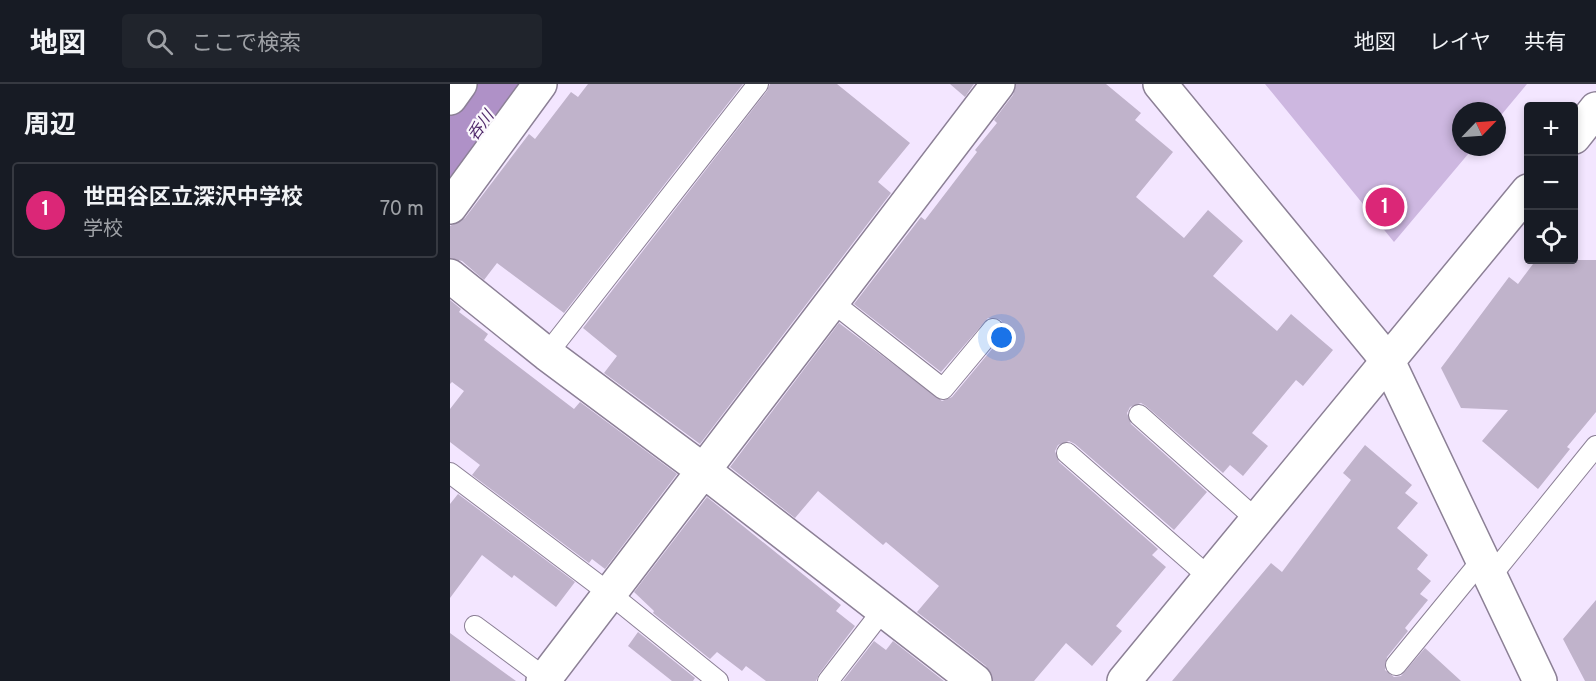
<!DOCTYPE html>
<html lang="ja">
<meta charset="utf-8">
<style>
body{margin:0;font-family:Overpass,"Noto Sans JP",sans-serif;background:#20242c;color:#f1f3f6}
.controls{position:absolute;right:18px;top:18px;display:grid;overflow:hidden;border-radius:6px;box-shadow:0 3px 9px #0003}
.controls button{width:54px;height:54px;display:grid;place-items:center;padding:0;border:0;border-bottom:2px solid #363941;background:#171b24;color:#f1f3f6;font:30px sans-serif}
.compass{position:absolute;left:1002px;top:18px;width:54px;height:54px;border-radius:50%;background:#171b24;box-shadow:0 3px 9px #0003;rotate:65deg}
.you{position:absolute;left:552px;top:254px;width:21px;height:21px;margin:-15px;border:4px solid #fff;border-radius:50%;background:#1a73e8;box-shadow:0 0 0 9px #1a73e833}
.badge{display:grid;place-items:center;width:39px;height:39px;border-radius:50%;background:#db2777;color:#fff;font-size:20px;font-weight:700}
.pin{position:absolute;translate:-50% -50%;border:3px solid #fff;box-shadow:0 2px 6px #0006}
.list{margin:0;padding:0;list-style:none}
h2{display:flex;justify-content:space-between;align-items:center;height:78px;margin:0;padding:0 24px;font-size:26px}
h2 small{font-size:20px;font-weight:400;color:#9ea1a6}
.list li{display:grid;grid-template-columns:39px 1fr auto;gap:18px;align-items:center;box-sizing:border-box;height:96px;margin:0 12px 12px;padding:0 12px;border:2px solid #363941;border-radius:6px}
.list b{display:block;font-size:22px;white-space:nowrap}
.list p{margin:0;font-size:20px;white-space:nowrap;color:#9ea1a6}
.list em{font-size:20px;font-style:normal;color:#9ea1a6}
.icon{flex:none;width:33px;height:33px;fill:none;stroke:currentColor;stroke-width:2;stroke-linecap:round;stroke-linejoin:round}
.map{position:relative;flex:none;width:1146px;height:597px;overflow:hidden}
header{display:flex;align-items:center;gap:36px;box-sizing:border-box;height:84px;padding:0 30px;background:#171b24;border-bottom:2px solid #363941}
header strong{font-size:28px}
nav{display:flex;gap:33px;margin-inline-start:auto;font-size:21px}
.search{width:420px;height:54px;background:#20242c;display:flex;align-items:center;gap:15px;box-sizing:border-box;padding:0 21px;border-radius:6px;color:#9ea1a6;font-size:22px}
main{display:flex}
aside{flex:1;background:#171b24}
.map>svg:first-child{display:block}
.green{fill:#cdb7e0}
.lines{fill:none;stroke-linecap:round;stroke-linejoin:round}
.river{stroke:#af91c7;stroke-width:70}
.building{fill:#c0b3cb}
.lane-casing{stroke:#8c8096;stroke-width:22}
.street-casing{stroke:#8c8096;stroke-width:36}
.secondary-casing{stroke:#8c8096;stroke-width:36}
.lane{stroke:#fff;stroke-width:20}
.street{stroke:#fff;stroke-width:33}
.secondary{stroke:#fff;stroke-width:33}
.labels{text-anchor:middle;stroke-width:4.5;stroke-linejoin:round;paint-order:stroke}
.water-label{font-size:16px;font-style:italic;fill:#512a6b;stroke:#fbf8fd}
</style>
<header>
<strong>地図</strong>
<div class="search"><svg class="icon" aria-label="search" viewBox="0 0 24 24"><circle cx="10" cy="10" r="6"/><path d="M15 15l6 6"/></svg>ここで検索</div>
<nav><a>地図</a><a>レイヤ</a><a>共有</a></nav>
</header>
<main>
<aside>
<h2>周辺<small></small></h2>
<ul class="list">
<li><span class="badge">1</span><div><b>世田谷区立深沢中学校</b><p>学校</p></div><em>70 m</em></li>
</ul>
</aside>
<div class="map">
<svg width="1146" height="597" viewBox="0 0 1146 597">
<rect width="100%" height="100%" fill="#f3e6ff"/>
<!-- green -->
<path class="green" d="M27,0h43l-70,92v-56z
M815,0h262l-30,36v-9h-36v36h13l-80,95z"/>
<g class="lines">
<!-- river -->
<path class="river" d="M0,82l60,-82"/>
</g>
<!-- building -->
<path class="building" d="M138,0h155l-179,229 -67,-50 -13,17 -22,-19 -12,-3v-32l15,-8 64,-84 6,5 36,-47 7,5z
M320,0h67l73,59 -32,39 13,11 -191,251 -96,-71 13,-17 -34,-28 184,-237z
M500,0h24l-9,13z
M566,0h90l35,29 -6,7 38,32 -37,45 48,41 24,-28 35,31 -30,35 64,55 14,-17 42,36 -30,36 -7,-6 -44,53 16,13 -25,30 -13,-11 -7,8 -77,-67 -5,-3 -11,4 -3,6 4,11 76,68 -33,38 -99,-86 -6,-3 -11,4 -3,6 4,11 99,87 -6,6 14,12 -50,59 6,5 -30,35 -26,-23 -32,38h-41l-7,-15 -69,-54 22,-26 -53,-44 -3,3 -65,-54 -23,27 -65,-51 109,-144 103,78 10,-4 50,-60 3,-7 -4,-10 -13,-2 -47,54 -87,-68 67,-87 4,3 52,-68 -2,-2 22,-27 -3,-3 19,-25z
M1086,176h60v152l-29,35 3,2 -32,40 -56,-48 26,-31 -47,-2 -20,-40 68,-91 9,7z
M0,216l11,9 -2,3 29,22 -4,6 90,69 6,-7 97,72 -72,95 -13,-10 -3,4 -117,-88 8,-10 -30,-23v-33l14,-18 -12,-9 -2,2z
M915,361l47,40 -7,8 13,10 -21,25 31,27 -11,14 14,12 -11,13 8,6 -23,28 3,3 -21,26 -2,13 9,7 7,-1 24,-28 36,33h-289l99,-118 11,9 69,-92 -8,-7z
M8,410l117,88 -19,25 -42,-32 -2,3 -30,-23 -32,43v-94z
M257,413l134,108 -5,6 19,15 -36,48 -3,7h-50l-20,-15 -4,5 -25,-19 -7,7 -57,-46 1,-2 -20,-19z
M1146,516v81h-11l-22,-42z
M188,548l57,46 -2,3h-21l-44,-35z
M0,549l66,48h-66z
M424,557l12,9 7,-9 51,40h-101z"/>
<g class="lines">
<!-- lane casing -->
<g class="lane-casing">
<path id="lane" d="M381,217l112,88 50,-60
M97,270l211,-270
M689,331l118,105
M617,369l143,125
M0,389l159,120 109,88
M1040,493l106,-131
M25,542l70,52
M946,581l86,-105
M378,597l55,-71"/>
</g>
<!-- street casing -->
<g class="street-casing">
<path id="street" d="M710,0l228,277 152,320
M0,14l10,-14
M0,123l90,-123
M0,192l97,78 157,117 271,210
M93,597l455,-597"/>
</g>
<!-- secondary casing -->
<g class="secondary-casing">
<path id="secondary" d="M1124,53l22,-28
M674,597l404,-490"/>
</g>
<!-- lane -->
<use href="#lane" class="lane"/>
<!-- street -->
<use href="#street" class="street"/>
<!-- secondary -->
<use href="#secondary" class="secondary"/>
</g>
<g class="labels">
<!-- water labels -->
<g class="water-label">
<text transform="translate(30 41) rotate(-54)" y="6">呑川</text>
</g>
</g>
</svg>
<div class="controls">
<button>+</button>
<button>−</button>
<button><svg class="icon" aria-label="locate" viewBox="0 0 24 24"><circle cx="12" cy="12" r="6"/><path d="M12 2v4M12 18v4M2 12h4M18 12h4"/></svg></button>
</div>
<svg class="compass" viewBox="-18 -18 36 36"><path d="M0-13l5 13h-10z" fill="#e53935"/><path d="M0 13l5-13h-10z" fill="#9ea1a6"/></svg>
<div class="you"></div>
<div class="pin badge" style="left:935px;top:123px">1</div>
</div>
</main>
